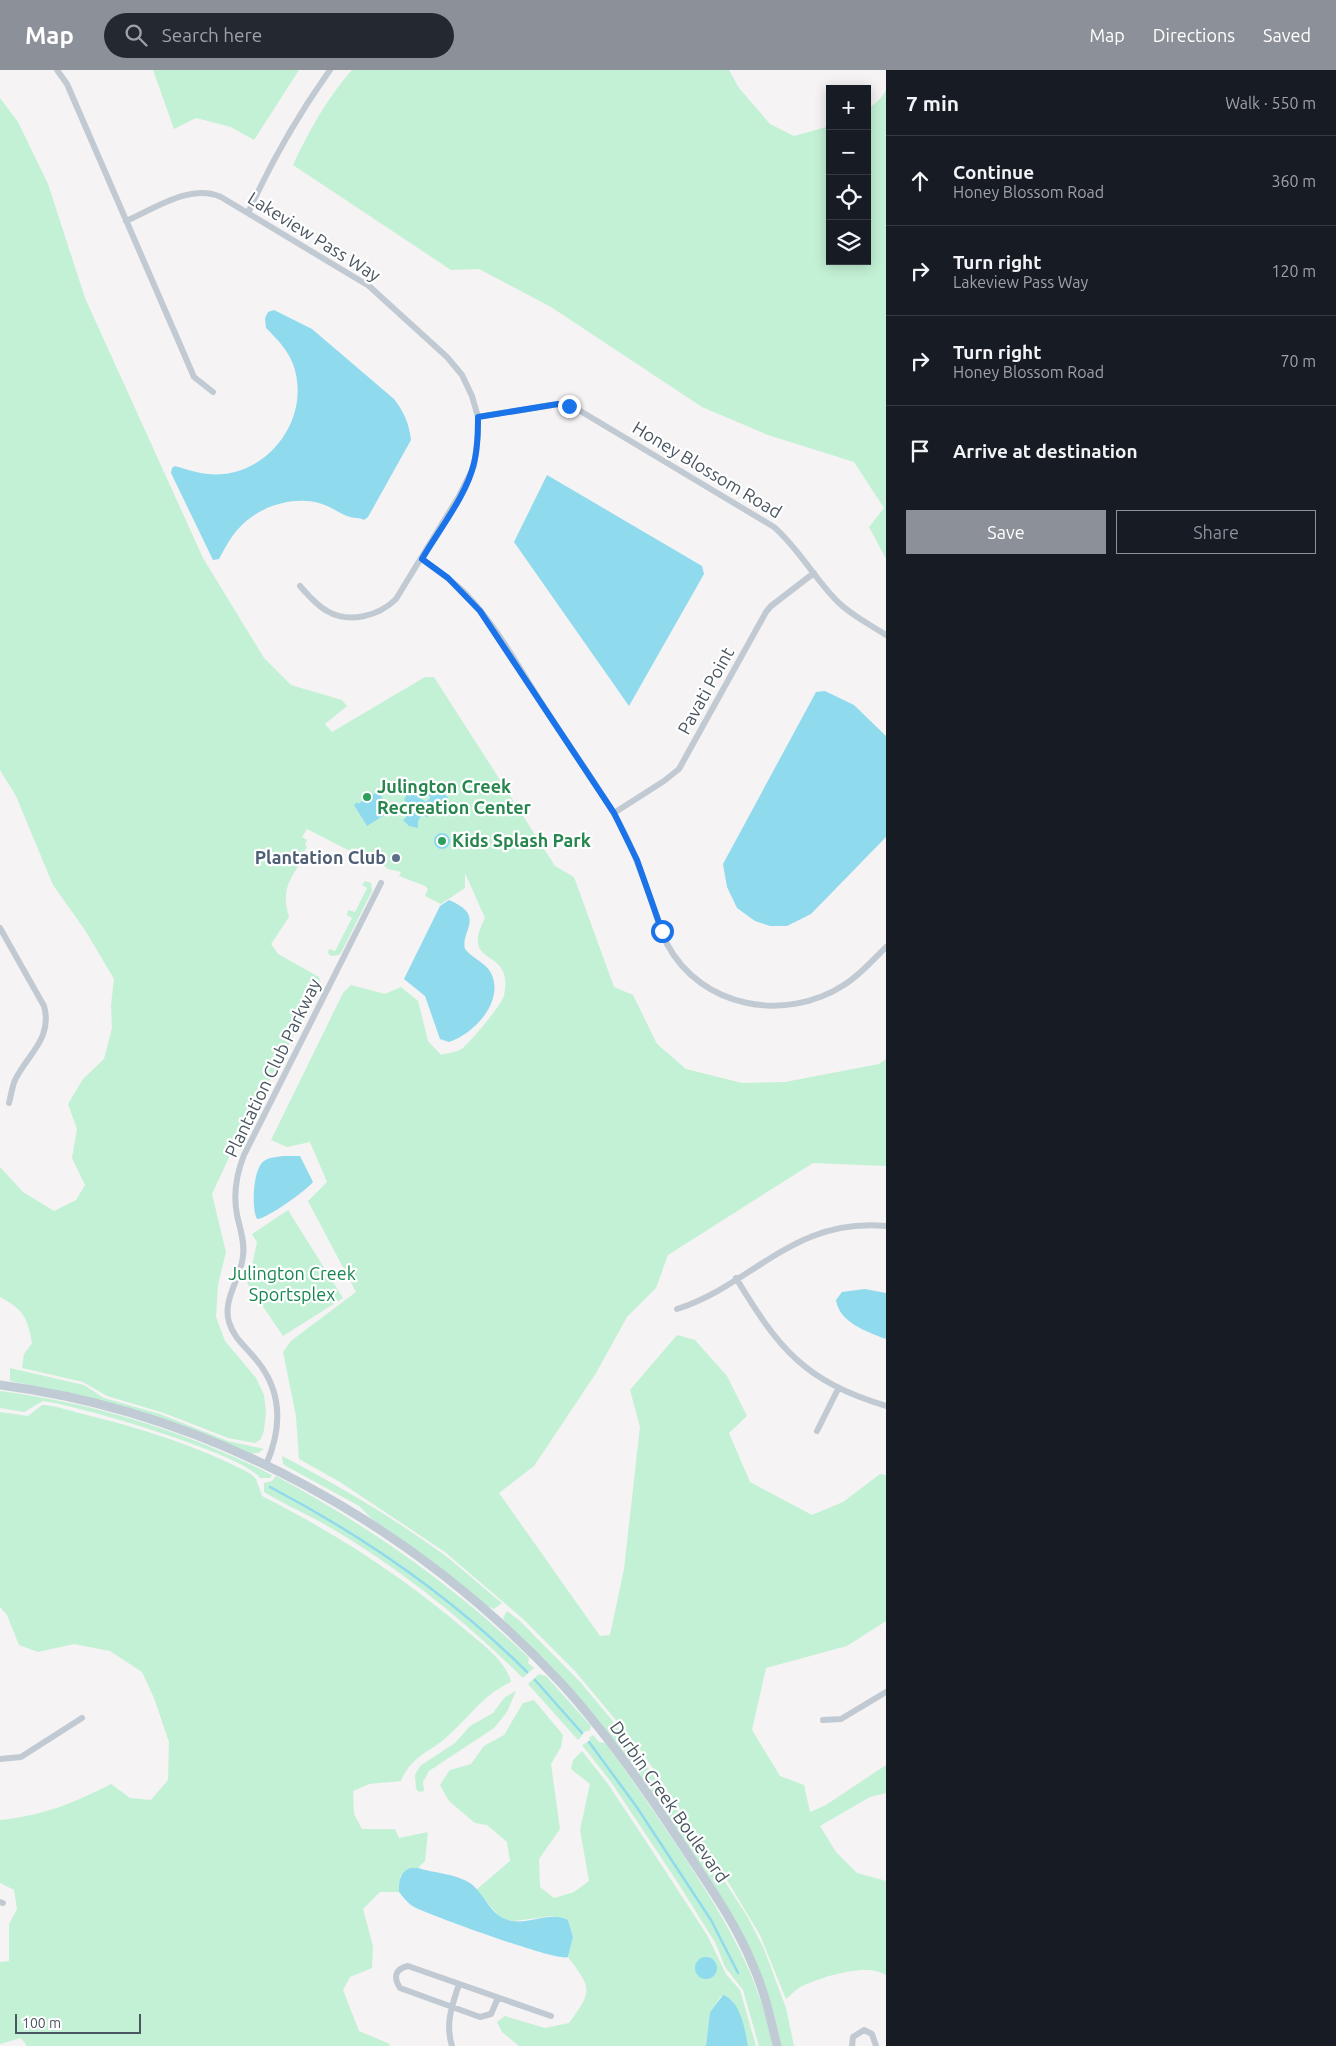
<!DOCTYPE html>
<meta charset="utf-8">
<style>
body{margin:0;font-family:Ubuntu,sans-serif;background:#242831;color:#f1f3f6}
.controls{position:absolute;right:15px;top:15px;display:grid;overflow:hidden;border-radius:0px;box-shadow:0 2px 12px #0003}
.controls button{width:45px;height:45px;display:grid;place-items:center;padding:0;border:0;border-bottom:1px solid #363941;background:#171b24;color:#f1f3f6;font:25px sans-serif}
.scale{position:absolute;left:15px;bottom:12px;width:126px;box-sizing:border-box;padding-left:5px;border:2px solid #4a5661;border-top:0;font-size:14px;line-height:18px;white-space:nowrap;color:#4a5661;-webkit-text-stroke:4px #fff;paint-order:stroke}
.stop{position:absolute;width:15px;height:15px;margin:-11px;border:4px solid #1a73e8;border-radius:50%;background:#fff}
.stop.end{background:#1a73e8;border-color:#fff;box-shadow:0 1px 5px #0008}
.list{margin:0;padding:0;list-style:none}
h2{display:flex;justify-content:space-between;align-items:center;height:65px;margin:0;padding:0 20px;font-size:21px}
h2 small{font-size:16px;font-weight:400;color:#9ea1a6}
.list li{display:grid;grid-template-columns:32px 1fr auto;gap:15px;align-items:center;box-sizing:border-box;height:90px;padding:0 20px;border-top:1px solid #363941}
.list b{display:block;font-size:19px;white-space:nowrap}
.list p{margin:0;font-size:16px;white-space:nowrap;color:#9ea1a6}
.list em{font-size:16px;font-style:normal;color:#9ea1a6}
.actions{display:flex;gap:10px;padding:15px 20px}
.actions a{flex:1;padding:11px 0;border:1px solid #8c9099;border-radius:0px;text-align:center;font-size:18px;color:#8c9099}
.actions .main{background:#8c9099;color:#fff}
.icon{flex:none;width:28px;height:28px;fill:none;stroke:currentColor;stroke-width:2;stroke-linecap:round;stroke-linejoin:round}
.map{position:relative;flex:none;width:886px;height:1976px;overflow:hidden}
header{display:flex;align-items:center;gap:30px;box-sizing:border-box;height:70px;padding:0 25px;background:#8c9099;color:#fff}
header strong{font-size:24px}
nav{display:flex;gap:28px;margin-inline-start:auto;font-size:18px}
.search{width:350px;height:45px;background:#242831;display:flex;align-items:center;gap:12px;box-sizing:border-box;padding:0 18px;border-radius:28px;color:#9ea1a6;font-size:19px}
main{display:flex}
aside{flex:1;background:#171b24}
.map>svg:first-child{display:block}
.green{fill:#c3f1d5}
.water{fill:#90daee}
.lines{fill:none;stroke-linecap:round;stroke-linejoin:round}
.stream{stroke:#90daee;stroke-width:2.5}
.street{stroke:#c1cad2;stroke-width:6}
.secondary{stroke:#c1cbd6;stroke-width:9}
.route{stroke:#1a73e8;stroke-width:6}
.leisure-dot{fill:#2e9e5b;stroke:#fff;stroke-width:2}
.service-dot{fill:#5c6f8a;stroke:#fff;stroke-width:2}
.labels{text-anchor:middle;stroke-width:4.5;stroke-linejoin:round;paint-order:stroke}
.street-label{font-size:18px;fill:#4a5661;stroke:#fff}
.leisure-label{font-size:18px;font-weight:bold;fill:#27864d;stroke:#fff;text-anchor:start}
.service-label{font-size:18px;font-weight:bold;fill:#4e5e75;stroke:#fff;text-anchor:end}
.park-label{font-size:18px;fill:#17864f;stroke:#fff}
</style>
<header>
<strong>Map</strong>
<div class="search"><svg class="icon" aria-label="search" viewBox="0 0 24 24"><circle cx="10" cy="10" r="6"/><path d="M15 15l6 6"/></svg>Search here</div>
<nav><a>Map</a><a>Directions</a><a>Saved</a></nav>
</header>
<main>
<div class="map">
<svg width="886" height="1976" viewBox="0 0 886 1976">
<rect width="100%" height="100%" fill="#f5f3f3"/>
<!-- green -->
<path class="green" d="M153,0h146l-45,70 -23,-13 -35,-9 -22,11z
M352,0h377l10,18 31,36 24,12 36,-10v135h37v-151l14,-12 5,-8v469l-17,-32 15,-19 -30,-46 -86,-27 -66,-28 -151,-100 -72,-38 -28,1 -158,-105c16,-34 34,-67 59,-95z
M0,28l18,24 30,62 37,114 118,260 61,100 27,27 51,15 5,6 -22,18 7,8 93,-55h9l121,189 19,11 40,110 19,8 24,49 29,25 56,14 43,-1 94,-18 7,-5v107l-73,-3 -145,92 -12,33 -29,29 -31,56 -62,93 -35,27 101,143 10,-1 14,-66 16,-142 -10,-37 47,-55 18,5 32,36 20,40 -18,17 21,49 62,33 31,-13 37,-28 6,1v146l-39,25 -81,22 -14,62 28,46 24,9 6,27 16,-7 60,-40v28l-16,4 -50,29 16,26 21,21 29,8v94c-19,-13 -64,2 -84,11 -6,3 -11,9 -16,13l-26,-64 -33,-55 -87,-131 -65,-78 -53,-53 -77,-66 -105,-70 -41,-23 -3,-43 -13,-64 8,-11 65,-49 -48,-91 19,-19 -17,-40 -23,5 -16,-7 72,-147 8,-8 34,9 16,-7 17,14 10,40 13,14c7,-2 17,-3 22,-7 8,-7 34,-38 39,-48 3,-4 4,-17 3,-22 -4,-28 -43,-15 -20,-60l-20,-45v15l-24,16 -16,-8 3,-7 -3,-3 -26,-10 2,-4 -13,-3 -10,-8 -2,4 -10,-6 2,-4 -16,-7 -2,3 -43,-22 -5,8 5,3 -2,5 2,2 -4,6 2,3c-14,22 -25,33 -16,61l-18,27 7,10 41,23 2,7 -90,169 -19,41 14,58 -8,33 -2,32 9,24 31,37 8,17 2,18 -2,17 -3,9 -6,4 -27,-5 -64,-25 -57,-17 -24,-14 -61,-14 2,-14 8,-11c-4,-25 -9,-34 -32,-46v-130l23,25 31,19 22,-11 9,-15 -13,-27 5,-29 -9,-25 15,-25 21,-20 8,-31 -1,-23 3,-26 -29,-49 -32,-45 -37,-89 -16,-26z
M365,811l6,2 1,8 -30,60 -3,4 -8,1 -3,-3 1,-4 6,2 17,-33 -5,-3 1,-5 7,2 12,-24 -5,-3z
M288,1140l55,88 -60,38 -36,-53 5,-4 -2,-4 7,-33 -5,-8z
M10,1298l74,17 20,13 56,16 68,27 36,8 -6,4 -8,1 -116,-44 -70,-18 -54,-11z
M0,1321c95,12 187,41 272,84l-2,3h-10c-16,-24 -183,-73 -217,-77l-19,11 -24,-4z
M42,1335c13,0 28,6 41,9 57,14 116,32 168,60l5,5 6,17c75,38 143,82 207,137 15,13 37,28 42,49 -27,12 -40,33 -61,52 -19,19 -37,19 -49,47l-32,3 -16,7 1,23 8,15h33l4,9 29,-6 -3,29 -7,7h-8l-10,8 -1,16h-19l-17,17 10,37 -1,22 -22,9 -7,13 16,41 31,13 -1,2h-362l-6,-8 -21,6v-82l9,-1v-37l8,-15 -3,-19 -14,-7v-63c42,-4 74,-17 111,-36l19,14 21,2 17,-20 1,-38 -15,-44 -12,-26 -32,-21 -36,-7 -36,8 -19,-7 -12,-30 -7,-8v-195l28,4z
M282,1386c56,29 110,61 161,98 20,15 39,33 59,49l-8,6 -7,-3 -61,-49 -53,-37 -14,-14 -73,-40 -3,-2z
M276,1406c94,51 175,107 253,182l-1,5 6,5 -11,10c-58,-57 -122,-109 -192,-150 -22,-13 -46,-23 -67,-36v-9l8,-2z
M507,1541l13,10 61,62 50,60 67,97 49,76 17,33 22,59 8,38h-13c-12,-75 -47,-126 -87,-188 -54,-85 -112,-166 -187,-234l-4,-6z
M539,1604l7,2 45,50 -1,4 -8,3v3l-4,4 -50,-56z
M516,1621l-9,21 -13,16 -65,43 -6,11 1,9 -5,1 -3,-3 -1,-14 5,-9 35,-23 15,-17 23,-13 12,-16z
M534,1630l29,35 -2,12 -10,17 9,65 -21,30 1,28 14,11 20,-6 15,-11 -9,-51 10,-46 -19,-15 2,-9 9,-9 26,33 43,65 56,86 19,39 14,16 16,56h-8l-8,-32 -8,-14 -11,-4 -11,16 -4,34h-187l-17,-14 -5,-10 8,-6 40,12 24,-5c24,-33 23,-34 -1,-66l5,-20 -5,-17 -17,-4 -36,5 -8,-1 -7,-3 -24,-27 34,-29 -3,-19 -20,-17 -12,-2 -26,-22 -9,-16 10,-15 21,-6 13,-18 20,-11 19,-32z
M593,1665l6,7 6,1c28,37 54,76 80,115 38,59 75,117 87,188h-13l-16,-56 -18,-23 -9,-23 -38,-61 -67,-101 -29,-37 8,-4 -1,-3z"/>
<!-- water -->
<path class="water" d="M274,240l38,19 82,70c10,13 15,24 17,41l-43,77 -4,3c-5,-3 -9,-1 -14,-3 -10,-3 -18,-10 -28,-13 -27,-9 -63,2 -82,23 -9,9 -15,21 -21,32l-6,1 -42,-87 1,-5 3,-2c16,5 32,10 49,8 51,-6 87,-61 69,-110 -6,-15 -16,-25 -27,-36l-1,-10 3,-6z
M547,405l155,91 2,8 -75,132 -115,-164z
M825,621l29,14 32,31v101l-75,77 -24,12h-17l-15,-5 -18,-13 -10,-21 -4,-23 93,-172z
M437,714l10,5 -2,6 3,2 -3,7h-5l3,4 -3,6h-10l-3,3 -5,-2 -4,6v7l-9,-2 -6,-6 9,-9 -6,-4 2,-4 -4,-3 5,-10 4,1 3,-3 5,3 -1,7 6,4 4,-4 -2,-5 2,-5 4,1z
M378,721l13,20 -24,15 -13,-21 3,-3 1,2z
M434 771a8 8 0 1 1 16 0a8 8 0 1 1-16 0Z
M449,830c38,16 11,31 16,49 7,9 21,14 26,24 14,28 -17,61 -42,69l-9,-3 -15,-43 -21,-17 36,-73z
M283,1086h17l13,26c-6,8 -48,38 -56,37 -6,-11 -4,-51 7,-58 5,-4 13,-4 19,-5z
M865,1219l21,4v46c-19,-7 -47,-17 -50,-39l6,-8z
M410,1798h8c16,5 38,6 52,15 14,10 20,32 38,37 20,6 40,-10 60,0l5,17 -5,20c-11,5 -135,-41 -152,-49 -8,-4 -12,-10 -17,-16 0,-11 0,-19 11,-24z
M695 1898a11 11 0 1 1 22 0a11 11 0 1 1-22 0Z
M723,1925c18,6 22,35 25,51h-42l4,-34z"/>
<g class="lines">
<!-- stream -->
<path class="stream" d="M270,1417c95,50 182,110 257,185
M535,1610l47,53
M589,1672l47,64 75,114 27,53"/>
<!-- street -->
<path class="street" d="M57,0l10,14 127,293 19,15
M248,143c23,-51 50,-98 82,-143
M126,151c28,-12 64,-38 95,-24l148,89 78,71 15,18 10,21 6,21v18l-4,31 -15,30 -63,103c-17,17 -47,25 -69,12 -11,-6 -19,-16 -27,-25
M478,347l80,-13 19,5 197,118c24,21 39,49 61,72 14,15 34,25 51,36
M422,489c15,11 31,22 44,35 32,33 57,81 82,119 22,34 46,67 66,101 16,26 26,55 36,83 6,16 9,32 17,47 34,64 118,79 177,41 16,-10 29,-25 42,-38
M614,743l50,-32 15,-12 87,-157 5,-6 43,-33
M0,858l44,78c9,32 -16,48 -29,74 -3,7 -4,16 -6,23
M736,1208c43,71 68,103 150,128
M677,1239c77,-25 117,-92 209,-83
M817,1361l21,-42
M266,1395c17,-39 17,-76 -13,-109 -10,-12 -19,-18 -24,-34 -7,-22 12,-44 14,-66 2,-14 -3,-27 -6,-41 -4,-21 -1,-40 7,-60l137,-272
M823,1650l18,-1 45,-27
M0,1689l21,-2 61,-39
M0,1832l3,1
M498,1928l-7,16 -11,3 -80,-29c-7,-11 -5,-19 8,-22l143,50
M452,1976c-7,-23 0,-40 7,-62
M852,1976l1,-9 11,-7 8,4 4,12"/>
<!-- secondary -->
<path class="secondary" d="M0,1315c214,28 415,141 561,298 43,47 79,98 114,151 28,43 60,86 79,134 11,25 17,52 23,78"/>
</g>
<g class="lines">
<!-- route -->
<path class="route" d="M569,336l-11,-2 -80,13c0,15 0,31 -4,46 -7,32 -36,68 -52,96l26,19 32,33 134,202 23,47 25,71"/>
</g>
<!-- markers -->
<g class="leisure-dot">
<circle cx="367" cy="727" r="5"/>
<circle cx="442" cy="771" r="5"/>
</g>
<circle class="service-dot" cx="396" cy="788" r="5"/>
<g class="labels">
<!-- street labels -->
<g class="street-label">
<text transform="translate(314 167) rotate(32)" y="6">Lakeview Pass Way</text>
<text transform="translate(707 400) rotate(31)" y="6">Honey Blossom Road</text>
<text transform="translate(706 621) rotate(-61)" y="6">Pavati Point</text>
<text transform="translate(273 998) rotate(-64)" y="6">Plantation Club Parkway</text>
<text transform="translate(669 1732) rotate(55)" y="6">Durbin Creek Boulevard</text>
</g>
<!-- leisure labels -->
<g class="leisure-label">
<text x="377" y="723">Julington Creek<tspan x="377" dy="21">Recreation Center</tspan></text>
<text x="452" y="777">Kids Splash Park</text>
</g>
<!-- service labels -->
<g class="service-label">
<text x="386" y="794">Plantation Club</text>
</g>
<!-- park labels -->
<g class="park-label">
<text x="292" y="1210">Julington Creek<tspan x="292" dy="21">Sportsplex</tspan></text>
</g>
</g>
</svg>
<div class="controls">
<button>+</button>
<button>−</button>
<button><svg class="icon" aria-label="locate" viewBox="0 0 24 24"><circle cx="12" cy="12" r="6"/><path d="M12 2v4M12 18v4M2 12h4M18 12h4"/></svg></button>
<button><svg class="icon" aria-label="layers" viewBox="0 0 24 24"><path d="M12 4l9 5-9 5-9-5zM3 14l9 5 9-5"/></svg></button>
</div>
<div class="scale">100 m</div>
<div class="stop" style="left:662px;top:861px"></div>
<div class="stop end" style="left:569px;top:336px"></div>
</div>
<aside>
<h2>7 min<small>Walk · 550 m</small></h2>
<ul class="list">
<li><svg class="icon" aria-label="ahead" viewBox="0 0 24 24"><path d="M12 20V5M6 11l6-6 6 6"/></svg><div><b>Continue</b><p>Honey Blossom Road</p></div><em>360 m</em></li>
<li><svg class="icon" aria-label="right" viewBox="0 0 24 24"><path d="M7 20v-9h11M14 6l5 5-5 5"/></svg><div><b>Turn right</b><p>Lakeview Pass Way</p></div><em>120 m</em></li>
<li><svg class="icon" aria-label="right" viewBox="0 0 24 24"><path d="M7 20v-9h11M14 6l5 5-5 5"/></svg><div><b>Turn right</b><p>Honey Blossom Road</p></div><em>70 m</em></li>
<li><svg class="icon" aria-label="arrive" viewBox="0 0 24 24"><path d="M6 21V4h12l-3 4 3 4H6"/></svg><div><b>Arrive at destination</b></div></li>
</ul>
<div class="actions"><a class="main">Save</a><a>Share</a></div>
</aside>
</main>
